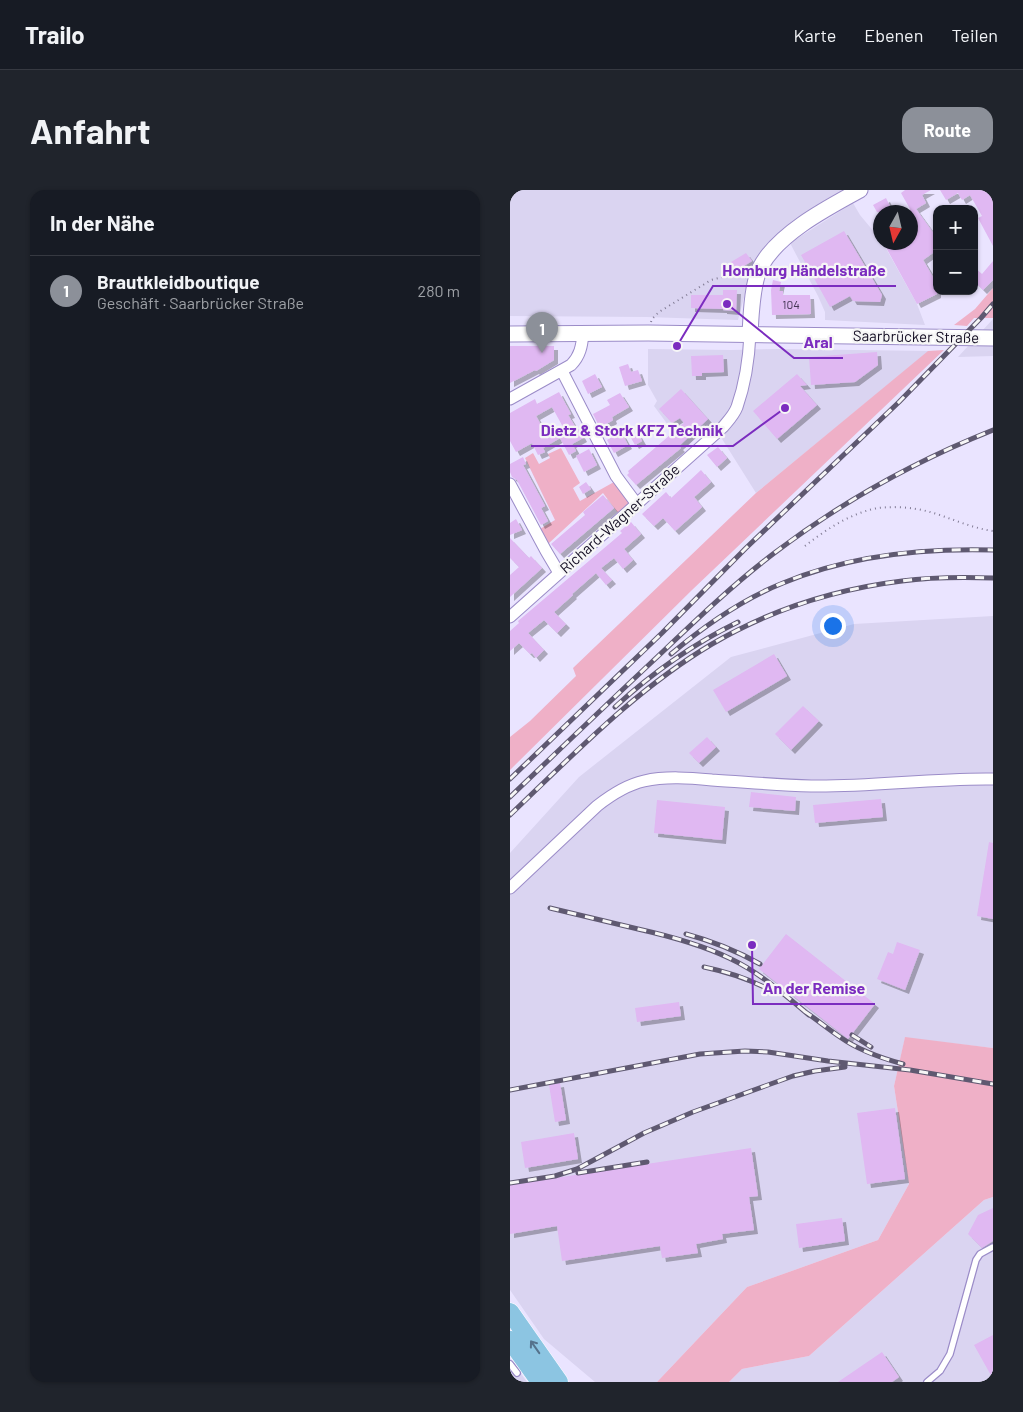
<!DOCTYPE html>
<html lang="de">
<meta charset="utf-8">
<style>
body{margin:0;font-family:Barlow,sans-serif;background:#20242c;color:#f1f3f6}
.controls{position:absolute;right:15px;top:15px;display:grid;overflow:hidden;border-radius:10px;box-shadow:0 1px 4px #0004}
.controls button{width:45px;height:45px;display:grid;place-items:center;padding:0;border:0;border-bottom:1px solid #363941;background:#171b24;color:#f1f3f6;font:25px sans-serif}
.compass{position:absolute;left:363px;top:15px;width:45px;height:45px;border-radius:50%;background:#171b24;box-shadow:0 1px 4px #0004;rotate:188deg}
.you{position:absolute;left:322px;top:435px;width:18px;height:18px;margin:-12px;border:4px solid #fff;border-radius:50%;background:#1a73e8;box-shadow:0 0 0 8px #1a73e833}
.badge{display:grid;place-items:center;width:32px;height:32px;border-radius:50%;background:#8c9099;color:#fff;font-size:16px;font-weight:700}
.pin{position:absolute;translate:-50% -41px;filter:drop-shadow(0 1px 2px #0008)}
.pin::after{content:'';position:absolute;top:26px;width:18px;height:15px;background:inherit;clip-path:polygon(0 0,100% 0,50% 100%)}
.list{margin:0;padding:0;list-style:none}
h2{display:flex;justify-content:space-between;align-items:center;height:65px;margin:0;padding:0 20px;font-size:21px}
h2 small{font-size:16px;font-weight:400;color:#9ea1a6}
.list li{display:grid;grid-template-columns:32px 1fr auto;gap:15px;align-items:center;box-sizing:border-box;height:70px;padding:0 20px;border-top:1px solid #363941}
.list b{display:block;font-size:19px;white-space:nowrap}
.list p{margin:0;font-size:16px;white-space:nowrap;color:#9ea1a6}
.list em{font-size:16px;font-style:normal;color:#9ea1a6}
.map{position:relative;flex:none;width:483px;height:1192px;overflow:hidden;border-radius:15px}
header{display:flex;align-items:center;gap:30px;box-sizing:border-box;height:70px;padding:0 25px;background:#171b24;border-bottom:1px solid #363941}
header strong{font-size:24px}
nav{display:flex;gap:28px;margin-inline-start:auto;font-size:18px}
.intro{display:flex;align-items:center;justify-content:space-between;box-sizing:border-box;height:120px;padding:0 30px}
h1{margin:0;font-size:35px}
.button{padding:12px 22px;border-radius:15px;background:#8c9099;color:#fff;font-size:18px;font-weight:700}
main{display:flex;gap:30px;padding:0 30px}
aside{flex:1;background:#171b24;border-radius:15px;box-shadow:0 1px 4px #0004}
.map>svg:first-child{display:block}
.built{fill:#dad4f1}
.green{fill:#efb0c7}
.building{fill:#e0b8f2;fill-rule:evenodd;filter:url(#shadow)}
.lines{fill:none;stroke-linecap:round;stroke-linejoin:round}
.lane-casing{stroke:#9b8cc8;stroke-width:8}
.street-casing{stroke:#9b8cc8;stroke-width:13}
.secondary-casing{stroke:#9b8cc8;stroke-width:17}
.primary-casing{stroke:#fff;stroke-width:19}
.path{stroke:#827c95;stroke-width:2;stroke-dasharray:1 4;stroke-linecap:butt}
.lane{stroke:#fff;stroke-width:5.5}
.street{stroke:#fff;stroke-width:11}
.secondary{stroke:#fff;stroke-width:15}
.primary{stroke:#8cc5e2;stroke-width:18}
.rail-casing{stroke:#5f5971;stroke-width:5}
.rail{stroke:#f6f6f6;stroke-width:3;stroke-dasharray:9;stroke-linecap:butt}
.oneway{stroke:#55728c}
.labels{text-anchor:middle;stroke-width:4.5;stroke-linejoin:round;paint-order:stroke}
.number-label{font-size:12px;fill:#463756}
.street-label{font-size:15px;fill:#120c22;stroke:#f6f6f6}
.leader{fill:none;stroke:#7b2cbf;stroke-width:2}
.callout-dot{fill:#7b2cbf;stroke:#f6f6f6;stroke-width:2}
.callout-label{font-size:16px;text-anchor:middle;font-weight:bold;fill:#7b2cbf;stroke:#f6f6f6;stroke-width:4.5;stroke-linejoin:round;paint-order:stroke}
</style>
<header>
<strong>Trailo</strong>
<nav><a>Karte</a><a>Ebenen</a><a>Teilen</a></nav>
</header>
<div class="intro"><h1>Anfahrt</h1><a class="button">Route</a></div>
<main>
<aside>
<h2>In der Nähe<small></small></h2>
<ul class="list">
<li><span class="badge">1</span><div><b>Brautkleidboutique</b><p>Geschäft · Saarbrücker Straße</p></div><em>280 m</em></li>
</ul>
</aside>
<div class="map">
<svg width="483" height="1192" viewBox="0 0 483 1192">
<defs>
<filter id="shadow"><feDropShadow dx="4" dy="4" stdDeviation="0" flood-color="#0004"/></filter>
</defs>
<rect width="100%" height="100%" fill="#eae4ff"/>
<!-- built -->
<path class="built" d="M0,0h345l-53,31 -54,61 -10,38 -92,-3 -136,-1z
M343,13l7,12 20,24v3l3,1 34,61 8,21 -100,-5v-8l-7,-16 -28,-53z
M483,129v37l-35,1z
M138,159l83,1 49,-1 149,2 -173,142 -44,-70 -27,25 -31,-42 3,-5 -9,-16z
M483,426v432l-88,-10 -11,48 15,98 -31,56 -131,47 -90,95h-62l-51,-43 -34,-49v-437l69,-76 152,-120 123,-33z
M483,1007v185h-264l13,-13 67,-13 175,-156z
M0,1169l17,23h-17z"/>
<!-- green -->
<path class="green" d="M483,98v30h-19l-7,8 -13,-1 21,-16z
M434,160l-252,240 -182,180v-33l20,-16 46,-45 -3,-8 183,-175 172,-142z
M51,258l19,35 -7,5 7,13 34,-19 15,21 -11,10 -15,-20 -55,51 -8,-15 15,-9 -30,-62 8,-5 6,11 11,-6 -2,-4z
M395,847l88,11v149l-9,3 -175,156 -67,13 -13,13h-72l90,-95 131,-47 31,-56 -15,-98z"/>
<!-- building -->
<path class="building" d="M395,0h26l-9,5 4,8 -10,6 21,29v12l-14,10 14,24v10l-20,10 -34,-62h27v-33l-9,-16z
M430,0h53v56l-15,-28 4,-2 -12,-21 -8,5 -4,-7 -12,7z
M376,8l6,12 -5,2h-10l-4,-7z
M334,41l38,64 -2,7 -27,-1 -3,-5 -20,11 -29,-52z
M236,63l6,8 -16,10 -5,-9z
M483,71v19l-10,10 -9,-9v-14l8,7z
M263,90l8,2 -2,9h4v4h27l1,19 -39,1 -1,-25z
M213,100h14l-1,21 -13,-1v-1l-32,-1v-13h32z
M0,156h44v14l-18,11 -1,-1 -25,13z
M367,162l1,13 -23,17 -44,3 -2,-28z
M213,165l1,17 -22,1v3h-10l-1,-20z
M118,174l3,8 7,-2 4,11 -17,5 -6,-19z
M85,184l7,13 -14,7 -6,-13z
M287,184l10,11 -7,1 17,19 -40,34 -24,-28z
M171,199l27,30 -29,27 2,2 -45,37 -9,-10 2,-2 -1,-2 56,-48 -4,-5 -8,5 -13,-14z
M49,202l12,22 -3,1 8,13 1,-1 6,11 -11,6 4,7 -7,4 -9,-17 -17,10 2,4 -7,3 -6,-12 -16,9 -6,-11v-28l25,-14 2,5zM42,217l11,20 -1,-1 -15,10 -11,-20z
M110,203l9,14 -17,10 1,3 -13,8 -7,-14 17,-9 -3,-5z
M111,242l7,13 -14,8 -7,-13z
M128,244l4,7 -7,4 -4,-7z
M208,257l9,11 -10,9 -10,-12z
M79,259l8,16 -13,7 -8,-16z
M13,267l3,7 -3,1 22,41 -4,2 7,13 -7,4 -24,-45 -5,-3 -2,-5v-8z
M191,280l10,12 -17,15 8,10 -27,24 -12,-13 -9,8 -12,-12 24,-22 5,6z
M76,292l5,7 -8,5 -4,-7z
M93,305l11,13 -54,46 -9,-10 34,-29 -2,-3z
M6,329l6,11 -12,5v-12z
M121,332l10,12 -17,15 9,11 -10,9 -9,-11 -13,10 11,12 -6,5 -10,-12 -24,21 1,1 -19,17 12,12 -9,9 -13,-13 -16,13 16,17 -8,8 -4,-5 -2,1 -11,-11 -9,8v-20l9,-8 -1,-2 104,-88 -2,-2z
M0,348l19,20 2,-2 11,12 -32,29v-22l9,-8 -9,-9z
M264,464l13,22 -61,36 -13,-22z
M293,516l16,15 -28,29 -16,-16z
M197,547l9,10 -17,16 -10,-10z
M241,602l45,5 -1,14 -46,-4z
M371,609l2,18 -68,6 -2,-18z
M147,610l68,7 -3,33 -68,-7z
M479,652l4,1v76l-16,-3z
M276,744l89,70 -27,35 -89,-70z
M387,752l23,8 -15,40 -28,-11 11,-27 5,2z
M169,812l2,14 -44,6 -2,-14z
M50,893l6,37 -11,2 -6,-37z
M385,918l10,71 -38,5 -10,-71z
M64,943l4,26 -53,9 -4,-26z
M241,958l7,48 -9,1 5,33 -32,4 1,5 -27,5 2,9 -36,5 -2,-12 -98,15 -5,-35 -47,8v-49z
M483,1018v33l-11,7 -14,-14 10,-19z
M332,1028l3,23 -46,7 -3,-24z
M483,1145v44l-19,-34z
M372,1162l17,25 -7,5h-54z"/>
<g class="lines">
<!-- lane casing -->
<g class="lane-casing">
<path id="lane" d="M0,1174l7,9
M417,1192l13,-11 10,-17 26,-94 4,-6 13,-7"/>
</g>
<!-- street casing -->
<g class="street-casing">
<path id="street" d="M52,181l54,105 20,27
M0,209l61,-34c9,-9 11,-19 12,-32
M0,294l36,67 13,22
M0,427l213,-190c5,-6 11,-12 14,-20 8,-23 12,-49 13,-73
M0,698l87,-82c14,-11 29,-21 47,-25 22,-5 46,-3 68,-1 33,2 66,5 99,6 61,1 121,-8 182,-7"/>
</g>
<!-- secondary casing -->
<g class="secondary-casing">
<path id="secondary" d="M0,144l138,-1 345,5
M240,144c1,-18 2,-52 11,-68 18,-33 66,-58 99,-76"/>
</g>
<!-- primary casing -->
<g class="primary-casing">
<path id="primary" d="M0,1122l49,70
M0,1150l30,42"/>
</g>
<!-- path -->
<path class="path" d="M141,132l1,-3 7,-7 52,-32 35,-9
M295,356c19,-15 40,-29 64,-36 17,-5 44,-3 61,2 21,6 41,16 63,19"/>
<!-- lane -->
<use href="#lane" class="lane"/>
<!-- street -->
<use href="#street" class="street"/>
<!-- secondary -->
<use href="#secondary" class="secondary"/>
<!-- primary -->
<use href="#primary" class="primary"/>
<!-- rail casing -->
<g class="rail-casing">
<path id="rail" d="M161,464c33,-28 72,-55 112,-71 67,-28 138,-35 210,-33
M105,517c37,-34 78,-63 123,-85
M0,589l152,-146 84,-85 153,-146 82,-84 12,-14
M0,607c48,-46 96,-92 145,-138 38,-36 76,-73 118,-105 67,-51 142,-93 220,-124
M0,625c64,-61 126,-126 202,-171 58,-34 124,-55 190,-63 30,-4 61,-4 91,-3
M40,718c29,7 59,14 88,21 31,7 62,15 91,29 30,14 55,36 80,57
M176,744c26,7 51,17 74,30
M194,777c24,5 45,12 66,23
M294,821c12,8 24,18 36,26 18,13 41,21 63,27
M342,845l19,12
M0,900l190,-36 45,-3 23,1 60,9 82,9 83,14
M68,983l69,-11
M0,993l45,-7 22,-7 67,-36 49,-21 72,-26 28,-10 22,-5 30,-4"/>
</g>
<!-- rail -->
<use href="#rail" class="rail"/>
</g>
<!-- one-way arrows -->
<defs><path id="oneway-shaft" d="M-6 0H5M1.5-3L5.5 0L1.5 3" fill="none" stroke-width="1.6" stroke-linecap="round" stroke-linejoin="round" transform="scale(1.25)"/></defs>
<use class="oneway" href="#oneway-shaft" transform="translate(25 1157) rotate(-125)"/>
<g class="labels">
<!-- number labels -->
<g class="number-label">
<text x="281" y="119">104</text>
</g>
<!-- street labels -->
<g class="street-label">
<text transform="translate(406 147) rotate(1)" y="5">Saarbrücker Straße</text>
<text transform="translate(110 329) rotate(-42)" y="5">Richard-Wagner-Straße</text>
</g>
</g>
<!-- callouts -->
<path class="leader" d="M167 156L203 96H386M217 114L284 168H333M275 218L223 256H21M242 755L243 814H365"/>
<g class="callout-dot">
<circle cx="167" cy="156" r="5"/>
<circle cx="217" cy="114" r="5"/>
<circle cx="275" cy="218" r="5"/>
<circle cx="242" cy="755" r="5"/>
</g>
<g class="callout-label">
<text x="294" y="86">Homburg Händelstraße</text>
<text x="308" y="158">Aral</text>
<text x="122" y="246">Dietz &amp; Stork KFZ Technik</text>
<text x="304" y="804">An der Remise</text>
</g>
</svg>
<div class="controls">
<button>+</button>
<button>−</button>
</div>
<svg class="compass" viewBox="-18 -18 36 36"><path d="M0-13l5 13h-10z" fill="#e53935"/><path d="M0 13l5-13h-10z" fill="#9ea1a6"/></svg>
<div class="you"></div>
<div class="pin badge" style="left:32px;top:163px">1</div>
</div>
</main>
